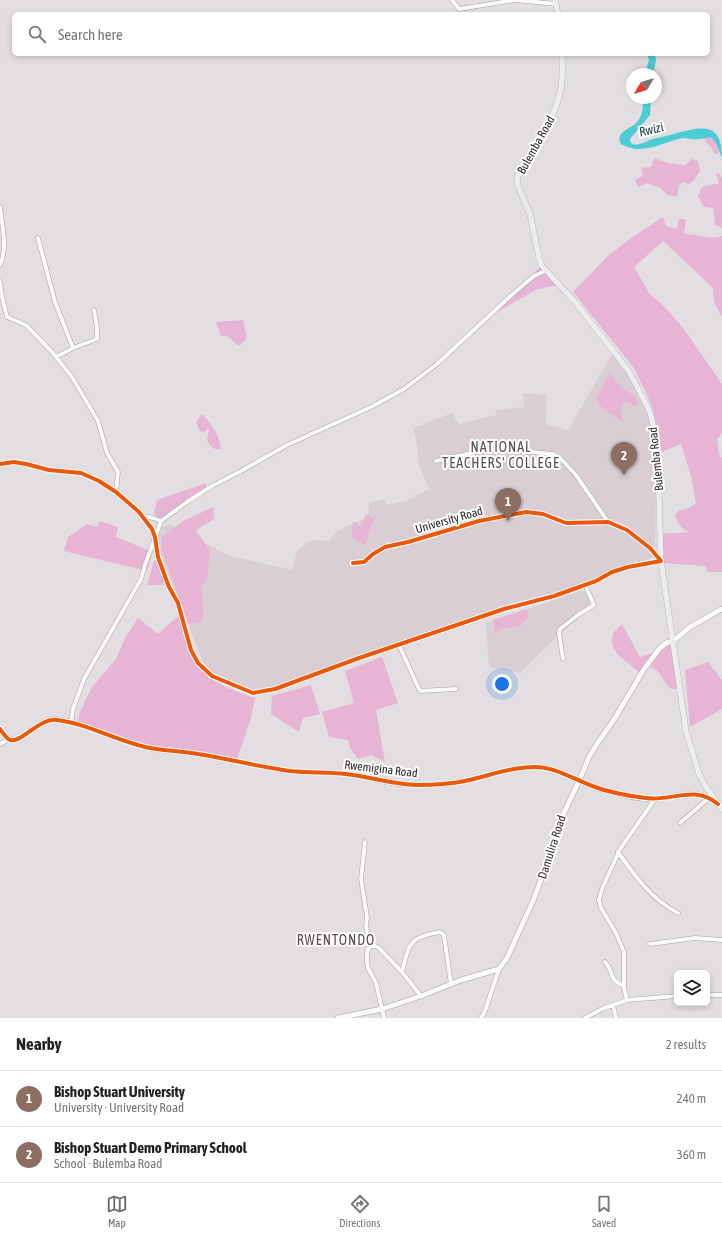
<!DOCTYPE html>
<meta charset="utf-8">
<style>
body{margin:0;font-family:"Asap Condensed",sans-serif;background:#f6f6f6;color:#222}
.controls{position:absolute;right:12px;bottom:12px;display:grid;overflow:hidden;border-radius:6px;box-shadow:0 2px 6px #0003}
.controls button{width:36px;height:36px;display:grid;place-items:center;padding:0;border:0;border-bottom:1px solid #e0e0e0;background:#fff;color:#222;font:20px sans-serif}
.compass{position:absolute;left:626px;top:68px;width:36px;height:36px;border-radius:50%;background:#fff;box-shadow:0 2px 6px #0003;rotate:232deg}
.you{position:absolute;left:502px;top:684px;width:14px;height:14px;margin:-10px;border:3px solid #fff;border-radius:50%;background:#1a73e8;box-shadow:0 0 0 6px #1a73e833}
.badge{display:grid;place-items:center;width:26px;height:26px;border-radius:50%;background:#6d686b;color:#fff;font-size:13px;font-weight:700}
.pin{position:absolute;translate:-50% -33px;filter:drop-shadow(0 1px 2px #0008)}
.pin::after{content:'';position:absolute;top:21px;width:14px;height:12px;background:inherit;clip-path:polygon(0 0,100% 0,50% 100%)}
.list{margin:0;padding:0;list-style:none}
h2{display:flex;justify-content:space-between;align-items:center;height:52px;margin:0;padding:0 16px;font-size:17px}
h2 small{font-size:13px;font-weight:400;color:#767676}
.list li{display:grid;grid-template-columns:26px 1fr auto;gap:12px;align-items:center;box-sizing:border-box;height:56px;padding:0 16px;border-top:1px solid #e0e0e0}
.list b{display:block;font-size:15px;white-space:nowrap}
.list p{margin:0;font-size:13px;white-space:nowrap;color:#767676}
.list em{font-size:13px;font-style:normal;color:#767676}
.icon{flex:none;width:22px;height:22px;fill:none;stroke:currentColor;stroke-width:2;stroke-linecap:round;stroke-linejoin:round}
.map{position:relative;flex:none;width:722px;height:1018px;overflow:hidden}
.search{position:absolute;background:#fff;box-shadow:0 2px 6px #0003;left:12px;right:12px;top:12px;height:44px;display:flex;align-items:center;gap:10px;box-sizing:border-box;padding:0 14px;border-radius:6px;color:#767676;font-size:15px}
.sheet{height:164px;background:#fff}
nav{display:flex;justify-content:space-around;align-items:center;box-sizing:border-box;height:56px;border-top:1px solid #e0e0e0;background:#fff;font-size:11px;color:#767676}
nav a{display:grid;justify-items:center;gap:2px}
nav .on{color:#6d686b}
.map>svg:first-child{display:block}
.built{fill:#daced5}
.green{fill:#e8b4d3}
.water{fill:#4cccd5}
.lines{fill:none;stroke-linecap:round;stroke-linejoin:round}
.minor-casing{stroke:#a4a0a3;stroke-width:5}
.tertiary-casing{stroke:#a4a0a3;stroke-width:6}
.secondary-casing{stroke:#a4a0a3;stroke-width:6}
.minor{stroke:#fbfafa;stroke-width:4}
.tertiary{stroke:#fbfafa;stroke-width:5}
.secondary{stroke:#ebedef;stroke-width:5.5}
.cycleway-casing{stroke:#fff;stroke-width:6}
.cycleway{stroke:#e8590c;stroke-width:4}
.labels{text-anchor:middle;stroke-width:4;stroke-linejoin:round;paint-order:stroke}
.street-label{font-size:12px;fill:#2d292b;stroke:#fff}
.water-label{font-size:13px;font-style:italic;fill:#263f41;stroke:#fff}
.quarter-label{font-size:14px;letter-spacing:1px;fill:#574e53;stroke:#fff}
</style>
<div class="map">
<svg width="722" height="1018" viewBox="0 0 722 1018">
<rect width="100%" height="100%" fill="#e3dee1"/>
<!-- built -->
<path class="built" d="M614,351l33,58 6,29 3,46 -1,73 -33,9 -38,17 -32,12 -284,95 -14,1 -19,-5 -24,-15 -8,-9 -43,-110 -2,-10v-7l4,-7 8,-5 3,4 57,29 62,14 5,-19 15,-11 16,1 10,-10 15,-8 15,-4 1,-16 14,-4 5,6 18,-4 23,-12 -10,-24 -2,-13 1,-4 -5,-20 39,-15 7,11 37,-9v-5l28,-3 -1,-14 24,2 -1,29 22,6z
M581,591l4,1 3,5 2,7 2,4 -27,21 -45,44 -31,-6 -3,-44z"/>
<!-- green -->
<path class="green" d="M711,137l5,6 3,10 -4,1c-3,-6 -8,-10 -11,-16z
M654,158l14,5 17,2 6,-6 7,2 2,10 -6,9 -5,4 -7,-2 -3,4 -2,11 -9,-2 -8,-7 -13,-5 -9,4 -3,-7 8,-5 -2,-7 10,-1z
M716,173l4,1 2,5v49l-7,-3 -2,-17 -9,-1 -6,-11 4,-9 12,-3h5z
M663,217l3,9 11,3 2,-11 7,2 -2,14c14,-1 26,7 38,2v81l-8,-15 -1,-14 -50,-47 -29,26 15,26 19,17 18,22 36,52v49l-5,6 2,15 3,4v114h-14l-3,-6 -42,-3 -1,-29 28,-2c-8,-2 -12,-8 -15,-16l3,-5 11,-3 7,-5 -5,-27 -10,-32 -21,9 -1,-16 -6,-26 -5,-14 -14,-29 -61,-76 35,-36 23,-18z
M540,267l18,18 -20,4 -43,24z
M243,320l4,18 -8,8 -12,-10h-6l-5,-14z
M609,373l13,15 14,9 2,4 -2,6 -10,-6 -5,5 1,15 -18,-11 -8,-10z
M202,414c10,11 17,19 19,35 -8,1 -10,-2 -14,-9l2,-10 -1,-3 -2,4 -6,1 -4,-10z
M206,483v7l-41,31 -7,-1 -4,-7 3,-13z
M213,507l1,12 -18,11 14,21 -3,28 -6,9 3,22 -2,12 -13,2 -28,-76 1,-11 21,-16z
M366,514l8,5 -6,16 -2,10 -13,-6 -1,-8 1,-10 8,6z
M100,521l18,6 -2,10 37,15 -6,19 -83,-20 4,-14 19,-13 9,3z
M154,560h4l11,25h-22z
M526,609l3,7 -9,10 -17,2 -8,6 -2,-14z
M182,613c5,18 8,40 19,56 11,14 38,24 54,29l-4,20 -15,44 -58,-9 -27,-2 -74,-27 3,-12 12,-25 24,-28 9,-21 13,-20 20,16z
M622,624l18,33 15,-5 -14,22 -23,-19 -5,-8 -1,-6 1,-8z
M672,643l7,45c-2,0 -4,1 -7,1 -8,-3 -10,-19 -22,-22 7,-10 11,-18 22,-24z
M382,657l16,46 -22,7 9,52 -13,-7 -14,4 -8,-11 -2,-8 -19,-3 -7,-25 32,-9 -9,-32z
M708,662l14,18v29l-32,18 -5,-57z
M311,685l9,29 -17,4 -4,14 -28,-18 1,-18z"/>
<!-- water -->
<path class="water" d="M647,54h8l1,7 -3,13h-8l4,-14z
M643,98h8l-1,17 -20,24v2l2,3c7,2 12,-2 18,-4 9,-3 18,-4 27,-7 27,-7 45,-10 45,25l-6,-15 -5,-6c-6,1 -13,3 -19,2 -4,0 -6,-1 -10,-1 -21,5 -40,18 -61,6 -6,-13 9,-14 16,-22 6,-6 6,-16 6,-24z"/>
<g class="lines">
<!-- minor casing -->
<g class="minor-casing">
<path id="minor" d="M452,0l7,9 56,-9 41,4
M0,207c2,19 8,40 0,58
M38,238l17,64 18,46 -17,9
M0,282l2,15 5,20 19,8 26,27 20,25 26,44 9,32 11,19 -2,20
M73,348l24,-9v-11l-3,-18
M436,461l41,-9 21,-3 55,5 9,6 14,15 32,47
M0,464l14,-2 12,2 23,6 32,3 18,8 17,11 23,20 13,17 3,8 3,20 11,30 9,16 13,47 7,13 14,13 41,17 22,-4 84,-31 145,-49 50,-13 42,-15 16,-9 16,-5 33,-6 -11,-13 -18,-14 -5,-4 -19,-8 -42,1 -23,-9 -17,-2 -47,9 -71,21 -23,5 -12,7 -9,8 -11,1
M143,516l10,2 8,3
M399,645l21,46 36,-2
M563,659l-4,-26 1,-4 18,-14 16,-10 -9,-20
M71,723l2,-14 11,-30 57,-100 4,-14 16,-44 26,-19 25,-16 29,-15 46,-26 84,-38 33,-18 33,-25 79,-73 18,-15 11,-5
M0,729c3,4 6,9 10,11 11,3 30,-23 46,-21 33,4 61,22 92,29 16,4 32,3 48,6 32,5 64,13 95,17 19,2 38,1 56,3 17,2 34,8 51,10 22,2 46,1 67,-3 25,-5 50,-16 76,-14 20,2 37,15 56,21 16,5 41,12 58,11 18,-1 42,-12 58,1
M0,744l9,-5
M680,823l30,-26
M365,842l-4,37 6,38 -1,9 4,20 -3,6v10l1,6 8,15 8,35
M618,852c16,23 34,48 60,61
M650,944l45,-6 27,2
M370,946h5l4,2 23,24 19,24
M605,962c11,12 1,16 19,24
M402,972c7,-28 7,-35 38,-40l4,3 7,49
M707,995h15
M627,1000l-3,-12v-36l-8,-19 -15,-25 -2,-8 3,-11 18,-40 35,-50
M613,1005l3,13
M481,1018l4,-7 14,-42
M585,1018l17,-9 25,-9 50,-4"/>
</g>
<!-- tertiary casing -->
<g class="tertiary-casing">
<path id="tertiary" d="M338,1018l44,-9 39,-13 40,-16 38,-11 8,-11 26,-57 13,-35 14,-45 19,-40 10,-24 8,-13 18,-26 29,-49 15,-20 7,-6 7,-2 17,-14 32,-18"/>
</g>
<!-- secondary casing -->
<g class="secondary-casing">
<path id="secondary" d="M555,0l3,14
M562,54c0,11 1,23 -1,34 -6,31 -24,58 -42,85l-2,5 1,8 12,28 9,44 3,8 33,36 53,68 10,18 12,24 4,16 4,39 3,94 25,170 13,43 7,13 16,22"/>
</g>
<!-- minor -->
<use href="#minor" class="minor"/>
<!-- tertiary -->
<use href="#tertiary" class="tertiary"/>
<!-- secondary -->
<use href="#secondary" class="secondary"/>
<!-- cycleway casing -->
<g class="cycleway-casing">
<path id="cycleway" d="M0,464l14,-2 12,2 23,6 32,3 18,8 17,11 23,20 13,17 3,8 3,20 11,30 9,16 13,47 7,13 14,13 41,17 22,-4 84,-31 145,-49 50,-13 42,-15 16,-9 16,-5 33,-6 -11,-13 -18,-14 -5,-4 -19,-8 -42,1 -23,-9 -17,-2 -47,9 -71,21 -23,5 -12,7 -9,8 -11,1
M0,729c3,4 6,9 10,11 12,3 30,-23 47,-20 33,4 61,22 93,28 16,3 32,3 48,6 31,5 62,13 92,17 19,2 38,1 56,3 24,3 47,10 71,11 15,0 33,-1 48,-4 23,-5 46,-14 70,-14 21,0 40,13 60,20 16,6 34,9 51,11 27,4 47,-14 72,6"/>
</g>
<!-- cycleway -->
<use href="#cycleway" class="cycleway"/>
</g>
<g class="labels">
<!-- street labels -->
<g class="street-label">
<text transform="translate(536 145) rotate(-61)" y="4">Bulemba Road</text>
<text transform="translate(656 459) rotate(-96)" y="4">Bulemba Road</text>
<text transform="translate(449 520) rotate(-16)" y="4">University Road</text>
<text transform="translate(381 769) rotate(7)" y="4">Rwemigina Road</text>
<text transform="translate(552 847) rotate(-72)" y="4">Damulira Road</text>
</g>
<!-- water labels -->
<g class="water-label">
<text transform="translate(651 129) rotate(-14)" y="5">Rwizi</text>
</g>
<!-- quarter labels -->
<g class="quarter-label">
<text x="501" y="452">NATIONAL<tspan x="501" dy="16">TEACHERS' COLLEGE</tspan></text>
<text x="336" y="945">RWENTONDO</text>
</g>
</g>
</svg>
<div class="controls">
<button><svg class="icon" aria-label="layers" viewBox="0 0 24 24"><path d="M12 4l9 5-9 5-9-5zM3 14l9 5 9-5"/></svg></button>
</div>
<svg class="compass" viewBox="-18 -18 36 36"><path d="M0-13l5 13h-10z" fill="#e53935"/><path d="M0 13l5-13h-10z" fill="#767676"/></svg>
<div class="you"></div>
<div class="pin badge" style="left:508px;top:521px;background:#8d6e63">1</div>
<div class="pin badge" style="left:624px;top:475px;background:#8d6e63">2</div>
<div class="search"><svg class="icon" aria-label="search" viewBox="0 0 24 24"><circle cx="10" cy="10" r="6"/><path d="M15 15l6 6"/></svg>Search here</div>
</div>
<section class="sheet">
<h2>Nearby<small>2 results</small></h2>
<ul class="list">
<li><span class="badge" style="background:#8d6e63">1</span><div><b>Bishop Stuart University</b><p>University · University Road</p></div><em>240 m</em></li>
<li><span class="badge" style="background:#8d6e63">2</span><div><b>Bishop Stuart Demo Primary School</b><p>School · Bulemba Road</p></div><em>360 m</em></li>
</ul>
</section>
<nav>
<a class="on"><svg class="icon" aria-label="map" viewBox="0 0 24 24"><path d="M3 6l6-2 6 2 6-2v14l-6 2-6-2-6 2zM9 4v14M15 6v14"/></svg>Map</a>
<a><svg class="icon" aria-label="directions" viewBox="0 0 24 24"><path d="M12 3l9 9-9 9-9-9zM9 14v-3h6M13 9l2 2-2 2"/></svg>Directions</a>
<a><svg class="icon" aria-label="saved" viewBox="0 0 24 24"><path d="M7 4h10v16l-5-4-5 4z"/></svg>Saved</a>
</nav>
